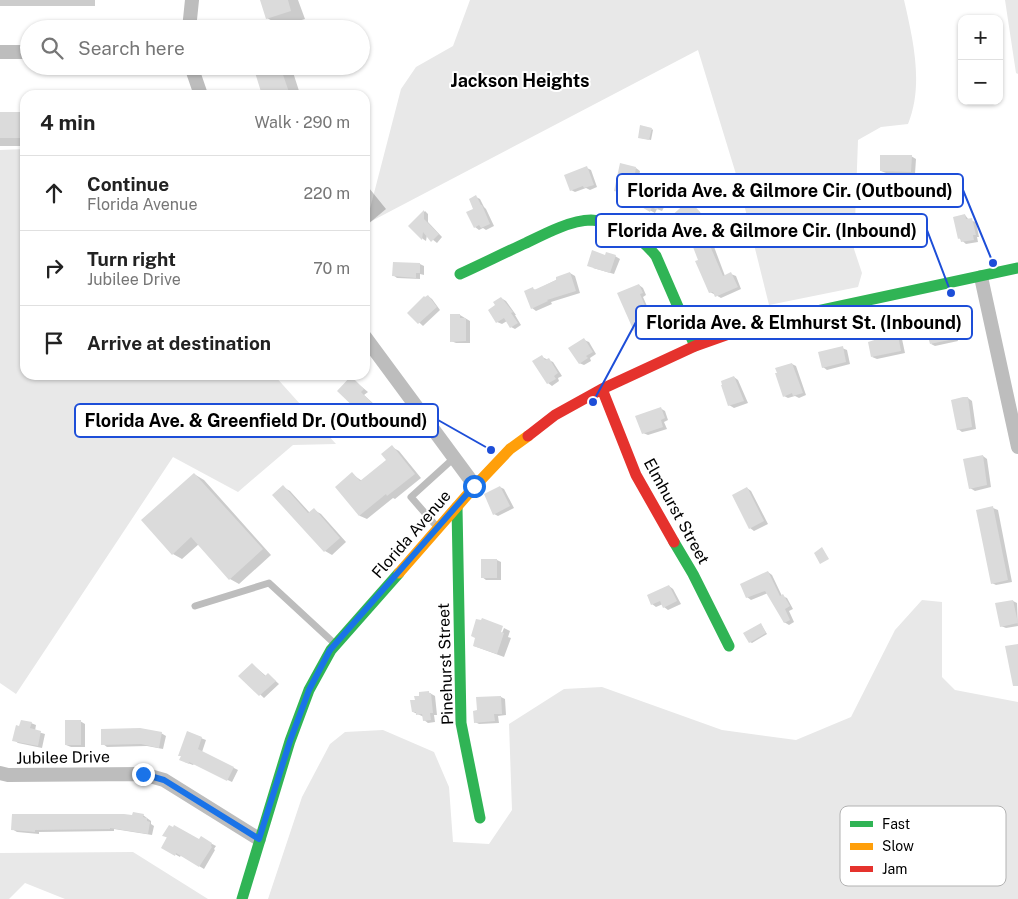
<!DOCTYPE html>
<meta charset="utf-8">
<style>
body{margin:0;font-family:"Public Sans",sans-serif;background:#f2f2f2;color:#222}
.controls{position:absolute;right:15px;top:15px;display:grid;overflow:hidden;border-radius:10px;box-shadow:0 1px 4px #0004}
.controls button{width:45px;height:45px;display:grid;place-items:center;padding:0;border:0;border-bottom:1px solid #e0e0e0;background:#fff;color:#222;font:25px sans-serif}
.stop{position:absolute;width:15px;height:15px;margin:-11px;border:4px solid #1a73e8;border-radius:50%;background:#fff}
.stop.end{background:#1a73e8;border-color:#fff;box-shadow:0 1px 5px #0008}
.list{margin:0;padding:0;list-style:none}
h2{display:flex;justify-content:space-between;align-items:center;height:65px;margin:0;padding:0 20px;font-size:21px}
h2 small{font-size:16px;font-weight:400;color:#767676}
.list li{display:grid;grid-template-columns:32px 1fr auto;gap:15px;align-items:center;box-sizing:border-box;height:75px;padding:0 20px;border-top:1px solid #e0e0e0}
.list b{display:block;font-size:19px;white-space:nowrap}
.list p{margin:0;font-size:16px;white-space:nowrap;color:#767676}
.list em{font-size:16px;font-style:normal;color:#767676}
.icon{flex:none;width:28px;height:28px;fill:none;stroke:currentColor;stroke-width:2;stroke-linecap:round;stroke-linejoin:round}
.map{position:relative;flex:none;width:1018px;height:899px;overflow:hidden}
.search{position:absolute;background:#fff;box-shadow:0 1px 4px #0004;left:20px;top:20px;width:350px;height:55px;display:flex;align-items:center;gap:12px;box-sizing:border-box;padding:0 18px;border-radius:28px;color:#767676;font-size:19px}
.panel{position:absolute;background:#fff;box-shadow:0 1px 4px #0004;left:20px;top:90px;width:350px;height:290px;border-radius:15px}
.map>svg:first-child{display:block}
.green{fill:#e8e8e8}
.shadow{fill:#0003}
.building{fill:#dbdbdb}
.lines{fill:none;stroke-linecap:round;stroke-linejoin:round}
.lane{stroke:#bdbdbd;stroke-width:7}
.street{stroke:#bdbdbd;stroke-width:14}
.fast{stroke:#30b455;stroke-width:11}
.slow{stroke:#ff9f0a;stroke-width:11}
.jam{stroke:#e5322d;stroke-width:11}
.route{stroke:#1a73e8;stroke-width:6}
.labels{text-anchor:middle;stroke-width:4;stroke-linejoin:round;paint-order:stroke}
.street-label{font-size:16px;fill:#000;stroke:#fff}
.neighbourhood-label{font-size:18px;font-weight:bold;fill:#000;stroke:#fff}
.key{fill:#fff;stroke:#b2b2b2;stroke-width:1}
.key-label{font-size:14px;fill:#000}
.leader{fill:none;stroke:#1d4ed8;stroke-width:2}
.callout-dot{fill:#1d4ed8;stroke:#fff;stroke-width:2}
.callout{fill:#fff;stroke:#1d4ed8;stroke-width:2}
.callout-label{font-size:18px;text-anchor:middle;font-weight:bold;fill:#000}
</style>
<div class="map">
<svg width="1018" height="899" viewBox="0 0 1018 899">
<rect width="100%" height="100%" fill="#fff"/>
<!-- green -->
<path class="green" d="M470,0h434c9,39 20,85 4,124l-27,3 -23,13 -4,109 8,24 -4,14 -89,18 -30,-121 -41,-134 -332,174 35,-135 15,-22 37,-21z
M1005,0h13v74l-2,-1z
M25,149v226h249l62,69 -43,1 -55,47 -65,-35 -157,237 -16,-11v-533z
M922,600l20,2v75l13,13 63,12v197h-750l34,-102 28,-53 15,-12 38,-2 51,22 15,35 4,55 36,2 23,-34 -3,-86 55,-35 38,-2 120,43 74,10 55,-23 44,-87z
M133,852l75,47h-143l-40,-16 -16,16h-9v-46z"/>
<!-- shadow -->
<path class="shadow" d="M0,0h95v6h-95z
M261,0h37l7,19 -24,7 -14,-8z
M254,66h37l9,28 6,1h-36z
M0,113h25v33h-25z
M652,129l1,1 -2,10 -10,-2z
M911,156l5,3 -1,15 -29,-1 -5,-2z
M587,168l4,2 6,17 -7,3 -4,-2 -11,4 -4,-2z
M636,168l4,3 -4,25 -20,-6z
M365,183l21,26 -19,16 -2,-2z
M655,183l17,10 -10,18 -5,-2 -2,4 -13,-7z
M476,197l4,2 4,8 2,2 8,17 -8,4 -3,-2 -4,2 -4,-3z
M689,202l14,13 -18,16 -10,-6z
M425,211l3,3v8l14,15 -5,6 -10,-8 -1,6 -3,-2 -13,-13z
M965,215l4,5 7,2 3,15h-2l1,5 -12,2 -7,-6z
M708,242l5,2 12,32 6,-2 5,2 5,13 -20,9 -11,-6 -10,-31z
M606,256h9l5,3 -6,15 -21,-6z
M394,263l26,1 4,2v9l-4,-1v5l-23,-1 -4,-3z
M570,273l5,3 5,17 -29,9 1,2 -16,7 -4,-3 1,-19 3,1z
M639,285l4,3 3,7 -3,2 7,16 5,2 3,8 -3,1 3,6 -16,7 -5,-2z
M428,296l4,3 8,11 -17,16 -14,-13z
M501,298l5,3 10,14h-1l6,10 -6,4 -4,-2 -4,-6 -5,3 -5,-2v-17z
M460,315l10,6v22h-14l-5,-2z
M950,324l4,2 4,15 -23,5 -4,-2z
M898,337l4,2 3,14 -28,6 -5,-2z
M584,340l5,2 7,12 -6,4 1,3 -7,4 -5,-2z
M842,348l5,2 3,14 -23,6 -4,-3z
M542,357l11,5 9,14 -4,2 1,3 -7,5 -4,-3z
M792,364l4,2 10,29 -7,3 -4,-2 -7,2 -4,-2z
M734,377l4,3 10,23 -14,5 -5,-3z
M351,378l17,14 -4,3 12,11 -10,10 -27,-25z
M968,398l4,3 4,28 -14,3 -4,-3z
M660,408l5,3 3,9 -4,2 3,7 -19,6 -5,-2z
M392,447l7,4 22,27 -26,21 -2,-1 -26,21 -7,-3 -24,-29 16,-13 10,7 26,-21z
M983,456l4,3 4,28 -16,4 -5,-3z
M194,474l10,6 67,75 -32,29 -9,-5 -31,-35 -17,15 -9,-5z
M283,487l7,4 20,22 4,-3 7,4 25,28 -14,13 -7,-4 -51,-56z
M500,487l4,2 10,19 -16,8 -4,-2z
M747,488l4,3 17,33 -14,7 -4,-3z
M993,508l5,2 14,72 -16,3 -4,-2z
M482,560h15l4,2v18h-15l-4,-3z
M768,572l4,3 10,21 5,2 6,11 -4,2 5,11 -5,3 -5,-3 -16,-29 -17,7 -4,-3z
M669,586l4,3 8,15 -13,6 -4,-3 -1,-3 -7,3 -4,-3z
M1013,601l4,2 1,23 -12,2 -5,-2z
M762,626l5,8 -15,9 -2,-1z
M504,628l6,3 -2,6 3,1 -7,19 -30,-11 24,-8h2z
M252,664l14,12 2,-2 11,10 -15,14 -24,-22z
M428,692l7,4 2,19h-3l1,7 -7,1 -4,-3v-3l-11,-5 3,-11z
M501,697l4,2 1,16 -8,1 1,7 -20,1 -4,-2z
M80,721l5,3v23h-14l-5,-2z
M31,723l5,2 -1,6 10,3 -3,14 -24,-5 -4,-3z
M161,733l5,3 -3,13 -16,-3 -40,1 -4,-3z
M188,733l18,7 -4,12 36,18 -6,12 -38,-18 -1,1 -8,-3z
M143,815l8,6v3l3,2 -2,9 -38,-6v2l-75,1v2l-22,-2 -5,-3z
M164,836l35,5 2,-3 15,8 -2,3 1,1 -11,19 -23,-14 -1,2 -18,-10 6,-9z"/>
<!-- building -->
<path class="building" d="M260,0h28l3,11 -25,8z
M253,66h27l10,29h-28z
M0,112h25v26h-25z
M640,125l12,3 -3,12 -11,-2z
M880,155h32l-1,17 -31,-1z
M620,163l16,4 -4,28 -18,-4z
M587,166l7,19 -10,3 -1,-2 -13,5 -6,-16z
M654,181l15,8 -12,21 -5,-3 -2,5 -10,-6z
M476,195l5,10h1l8,19 -9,4 -2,-3 -5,3 -8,-16 7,-3 -4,-10z
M689,200l11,12 -20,17 -4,-4 -1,1 -7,-7z
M424,210v9l15,15 -8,8 -8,-10 -1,8 -14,-14z
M965,214l1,5 6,-1 4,17h-3l1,5 -13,2 -1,-4 -2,1 -5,-22z
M708,241l15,35 8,-4 7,15 -23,10 -2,-5 -4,1 -10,-23 -4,-9 3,-1 -5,-13z
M592,250l13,5 1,-3 10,3 -6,18 -23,-7z
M393,262l27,1v10h-4v5l-24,-2z
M570,272l6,19 -29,9 1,1 -17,8 -7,-18 9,-4 1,3 22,-10v-3z
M639,284l4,9 -3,1 8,19 3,-2 4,9 -3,2 2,5 -18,9 -19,-43z
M428,295l9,12 -19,17 -11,-11 17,-17 1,1z
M501,297l12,15 -2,1 7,10 -8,5 -6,-10 -8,5 -8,-13 7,-5 -2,-3z
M450,314h10v4h6v23l-16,1z
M950,323l4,16 -24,5 -4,-15z
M898,335l3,16 -30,6 -3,-15 16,-5z
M584,338l9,14 -7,4 2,2 -9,6 -11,-16z
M843,346l3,16 -24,6 -4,-16z
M542,355l3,5 4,-2 9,15 -4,3 2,3 -9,5 -15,-23z
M792,363l11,30 -10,3 -1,-3 -9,4 -8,-24h2l-2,-5z
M351,376l13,13 -3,3 11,11 -11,11 -24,-23z
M734,376l10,25 -16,5 -7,-21h1l-1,-4z
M963,397h5l4,30 -15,3 -6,-30z
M661,407l4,11 -4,2 2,7 -21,7 -7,-18z
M392,445l23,29 -28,22 -1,-2 -27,22 -24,-29 17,-15 8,9 26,-21 -5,-6z
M983,455l4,30 -18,4 -6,-30z
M194,473l69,76 -34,31 -38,-43 -19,18 -31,-35z
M283,485l25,28 6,-5 26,30 -16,14 -52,-57z
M500,486l10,20 -17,9 -9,-21z
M747,487l17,34 -15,8 -17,-34z
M993,506l15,74 -17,4 -15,-74z
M822,547l7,12 -9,5 -6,-11z
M481,559h16v19h-16z
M768,571l12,25 3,-2 7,12 -5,3 5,11 -6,3 -19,-32 -19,7 -6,-14z
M669,585l8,16 -14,7 -3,-7 -9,4 -4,-10z
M1013,600l5,23 -18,4 -5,-24z
M482,618l21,8 -2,6 3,1 -7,21 -24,-8 2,-8 -4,-2 5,-17 5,1z
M761,623l5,10 -17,10 -6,-10z
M1018,644v42h-5l-8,-40z
M252,663l13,13 3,-3 8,8 -17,15 -21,-20z
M429,691v2h2l2,20h-3l1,7 -8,1 -1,-7 -6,1v-3h-4l-2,-12h5l-1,-4h5v-4z
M501,696l1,18h-8l1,7 -21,2 -1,-12 4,-1 -1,-13z
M21,720l11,2 -2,6 11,3 -3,15 -26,-5 4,-16 3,1z
M65,720h16v25h-16z
M140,728l22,4 -3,16 -18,-4 -40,1v-16z
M187,731l15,6 -4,12 36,18 -7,14 -38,-19v2l-10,-4 2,-4h-3z
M133,812l11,2 -1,3 4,1v3l3,1 -2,12 -38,-6v1l-75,1v2l-24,-2 1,-16h112l8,1z
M169,825l4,2 1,-2 25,14 2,-3 11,7 -1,3 1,1 -13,20 -23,-14 -1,3 -14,-8 6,-11 -5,-1z"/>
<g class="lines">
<!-- lane -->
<path class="lane" d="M438,528l-27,-31 43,-39
M195,606l74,-23 66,61"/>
<!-- street -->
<path class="street" d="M189,29l3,-29
M0,52h29
M191,66l10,29
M981,277l37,170
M365,337l110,149
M0,773l8,2 135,-1 21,6 95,59"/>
<!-- fast -->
<path class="fast" d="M460,274c22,-10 44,-21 66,-31 18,-9 45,-23 65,-23 26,1 49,16 65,36l39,90
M794,316l224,-48
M457,507l4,216 19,95
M674,542l19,32 36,72
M242,899l48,-158 19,-51 22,-40 68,-77"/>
<!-- slow -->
<path class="slow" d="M399,573l76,-87 35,-37 18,-13"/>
<!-- jam -->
<path class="jam" d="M602,389l34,86 38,67
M528,436l27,-21 47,-26 93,-43 45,-16 54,-14"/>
</g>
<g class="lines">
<!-- route -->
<path class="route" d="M143,774l21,6 95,59 31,-98 19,-51 21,-40 144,-164"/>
</g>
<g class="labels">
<!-- street labels -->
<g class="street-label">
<text transform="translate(677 511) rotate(61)" y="6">Elmhurst Street</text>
<text transform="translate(411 534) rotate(-49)" y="6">Florida Avenue</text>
<text transform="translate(445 664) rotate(-92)" y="6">Pinehurst Street</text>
<text transform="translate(63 757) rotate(-1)" y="6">Jubilee Drive</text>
</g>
<!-- neighbourhood labels -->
<g class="neighbourhood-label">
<text x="520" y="87">Jackson Heights</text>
</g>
</g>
<!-- legend -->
<rect x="840" y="806" width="166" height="80" rx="8" class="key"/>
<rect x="850" y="821" width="23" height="6" fill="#30b455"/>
<rect x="850" y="843" width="23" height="7" fill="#ff9f0a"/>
<rect x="850" y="866" width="23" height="6" fill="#e5322d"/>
<g class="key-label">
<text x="882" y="829">Fast</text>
<text x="882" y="851">Slow</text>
<text x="882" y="874">Jam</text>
</g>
<!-- callouts -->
<path class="leader" d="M993 263L963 190M951 293L927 230M593 402L636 322M491 450L438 420"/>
<g class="callout-dot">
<circle cx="993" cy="263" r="5"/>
<circle cx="951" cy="293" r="5"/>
<circle cx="593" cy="402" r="5"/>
<circle cx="491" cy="450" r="5"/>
</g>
<g class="callout">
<rect x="617" y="174" width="346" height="33" rx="5"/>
<rect x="596" y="214" width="331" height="33" rx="5"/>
<rect x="636" y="306" width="336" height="33" rx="5"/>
<rect x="75" y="404" width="363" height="33" rx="5"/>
</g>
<g class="callout-label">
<text x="790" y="197">Florida Ave. &amp; Gilmore Cir. (Outbound)</text>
<text x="762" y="237">Florida Ave. &amp; Gilmore Cir. (Inbound)</text>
<text x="804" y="329">Florida Ave. &amp; Elmhurst St. (Inbound)</text>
<text x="256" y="427">Florida Ave. &amp; Greenfield Dr. (Outbound)</text>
</g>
</svg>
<div class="controls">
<button>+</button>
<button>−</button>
</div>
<div class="stop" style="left:474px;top:486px"></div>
<div class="stop end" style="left:143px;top:774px"></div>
<div class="search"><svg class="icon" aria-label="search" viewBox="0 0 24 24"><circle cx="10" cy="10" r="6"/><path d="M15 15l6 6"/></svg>Search here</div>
<section class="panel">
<h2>4 min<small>Walk · 290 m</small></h2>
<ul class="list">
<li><svg class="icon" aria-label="ahead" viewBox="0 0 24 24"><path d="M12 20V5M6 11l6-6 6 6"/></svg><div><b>Continue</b><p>Florida Avenue</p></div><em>220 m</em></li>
<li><svg class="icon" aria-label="right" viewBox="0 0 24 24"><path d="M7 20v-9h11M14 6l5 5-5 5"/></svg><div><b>Turn right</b><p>Jubilee Drive</p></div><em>70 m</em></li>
<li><svg class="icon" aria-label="arrive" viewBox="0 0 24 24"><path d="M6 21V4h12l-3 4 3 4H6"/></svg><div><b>Arrive at destination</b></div></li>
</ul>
</section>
</div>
